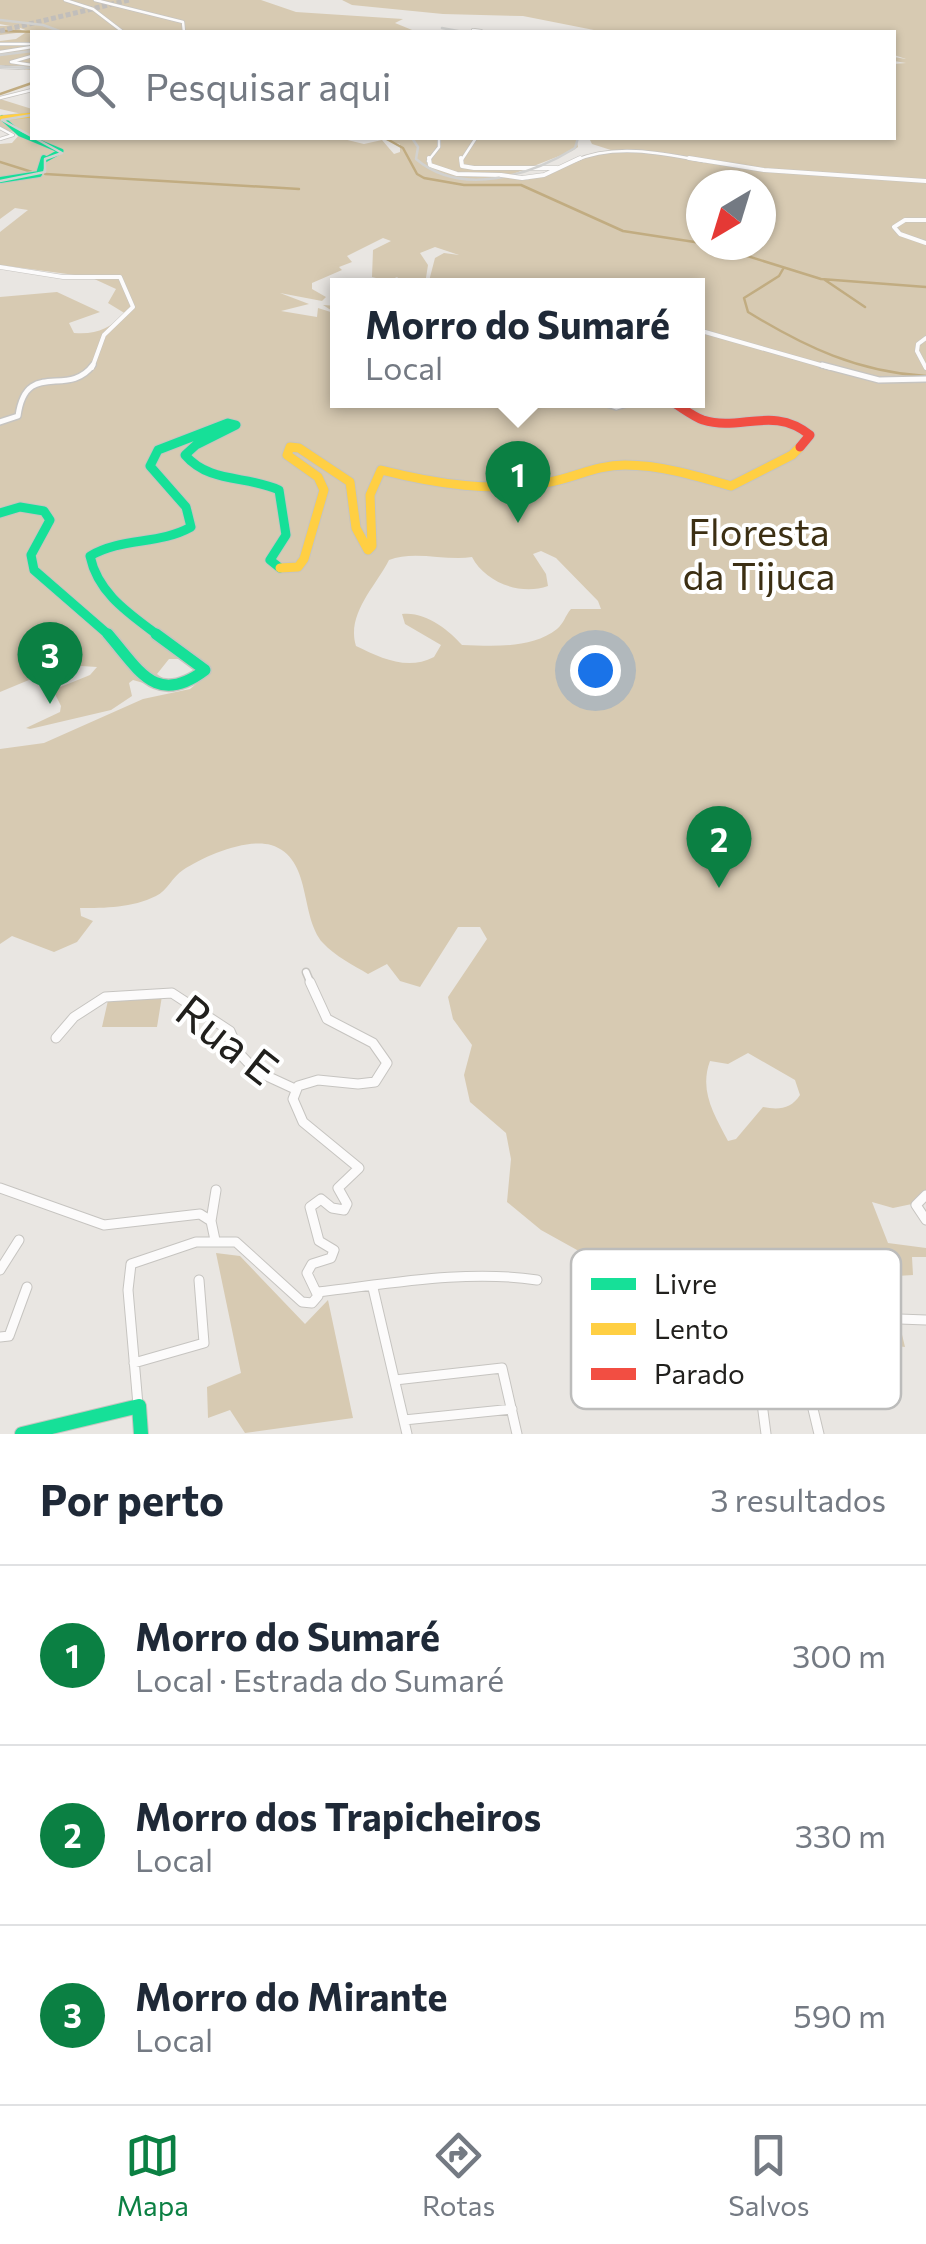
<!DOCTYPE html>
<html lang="pt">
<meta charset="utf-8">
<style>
body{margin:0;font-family:Commissioner,sans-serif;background:#f6f6f7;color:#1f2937}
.compass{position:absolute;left:686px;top:170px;width:90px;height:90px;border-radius:50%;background:#fff;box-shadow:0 2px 8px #0004;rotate:218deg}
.you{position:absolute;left:595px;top:670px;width:35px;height:35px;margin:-25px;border:8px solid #fff;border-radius:50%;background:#1a73e8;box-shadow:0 0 0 15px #1a73e833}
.badge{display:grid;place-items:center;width:65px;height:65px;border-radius:50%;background:#0b8043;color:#fff;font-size:32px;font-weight:700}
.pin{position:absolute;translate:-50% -82px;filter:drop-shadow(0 2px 5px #0008)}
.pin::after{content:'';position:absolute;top:52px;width:35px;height:30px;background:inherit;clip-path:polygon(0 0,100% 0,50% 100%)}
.popup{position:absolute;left:330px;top:278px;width:375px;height:130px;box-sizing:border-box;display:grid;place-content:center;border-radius:0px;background:#fff;filter:drop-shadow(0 2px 8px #0005);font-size:32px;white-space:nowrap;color:#747a83}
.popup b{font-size:38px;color:#1f2937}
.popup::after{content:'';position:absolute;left:50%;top:100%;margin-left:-20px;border:20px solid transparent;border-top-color:#fff}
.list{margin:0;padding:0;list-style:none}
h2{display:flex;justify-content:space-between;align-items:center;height:130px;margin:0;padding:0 40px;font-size:42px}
h2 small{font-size:32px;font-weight:400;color:#747a83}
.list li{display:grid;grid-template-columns:65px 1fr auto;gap:30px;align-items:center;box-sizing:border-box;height:180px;padding:0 40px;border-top:2px solid #e0e1e3}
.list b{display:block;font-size:38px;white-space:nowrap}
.list p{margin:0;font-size:32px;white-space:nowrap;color:#747a83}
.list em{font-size:32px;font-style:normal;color:#747a83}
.icon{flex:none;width:55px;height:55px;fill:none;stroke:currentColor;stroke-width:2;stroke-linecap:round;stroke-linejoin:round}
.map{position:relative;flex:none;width:926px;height:1434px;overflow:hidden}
.search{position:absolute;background:#fff;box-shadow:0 2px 8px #0004;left:30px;right:30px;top:30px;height:110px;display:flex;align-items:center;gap:25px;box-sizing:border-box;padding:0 35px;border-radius:0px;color:#747a83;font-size:38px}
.sheet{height:670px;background:#fff}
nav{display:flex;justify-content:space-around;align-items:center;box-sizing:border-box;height:140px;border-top:2px solid #e0e1e3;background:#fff;font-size:28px;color:#747a83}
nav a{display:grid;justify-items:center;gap:5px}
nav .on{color:#0b8043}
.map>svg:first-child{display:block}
.green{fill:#d7cab2;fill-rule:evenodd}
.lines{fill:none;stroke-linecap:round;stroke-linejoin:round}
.stream{stroke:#c1ac81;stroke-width:2.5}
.highway-tunnel{stroke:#c1bebb;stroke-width:5;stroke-dasharray:5 2.5;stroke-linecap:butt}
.street-far4-casing{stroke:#c6c4c0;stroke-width:4}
.street-far3-casing{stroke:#c6c4c0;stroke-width:5}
.street-far2-casing{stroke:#c6c4c0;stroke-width:8}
.street-far1-casing{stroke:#c6c4c0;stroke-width:9}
.street-casing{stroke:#c6c4c0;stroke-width:11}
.fast-far4-casing{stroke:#c6c4c0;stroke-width:6}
.fast-far3-casing{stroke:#c6c4c0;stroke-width:8}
.fast-far2-casing{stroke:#c6c4c0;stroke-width:11}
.fast-far1-casing{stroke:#c6c4c0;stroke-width:14}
.fast-casing{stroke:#c6c4c0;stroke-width:16}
.slow-far1-casing{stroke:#c6c4c0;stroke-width:6}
.slow-casing{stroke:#c6c4c0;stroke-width:11}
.jam-casing{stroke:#c6c4c0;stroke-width:11}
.street-far4{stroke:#fcfbfb;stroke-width:2.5}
.street-far3{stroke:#fcfbfb;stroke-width:4}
.street-far2{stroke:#fcfbfb;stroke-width:5}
.street-far1{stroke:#fcfbfb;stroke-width:6}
.street{stroke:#fcfbfb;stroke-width:9}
.fast-far4{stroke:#16e098;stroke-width:5}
.fast-far3{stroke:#16e098;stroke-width:6}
.fast-far2{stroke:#16e098;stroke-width:9}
.fast-far1{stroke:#16e098;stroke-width:11}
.fast{stroke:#16e098;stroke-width:14}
.slow-far1{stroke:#ffcf43;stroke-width:5}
.slow{stroke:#ffcf43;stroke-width:9}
.jam{stroke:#f24e42;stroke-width:9}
.tram{stroke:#d1d1cf;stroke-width:2.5}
.street-bridge-casing{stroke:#c6c4c0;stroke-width:5;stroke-linecap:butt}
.street-bridge{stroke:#fcfbfb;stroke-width:4}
.labels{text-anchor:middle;stroke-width:8;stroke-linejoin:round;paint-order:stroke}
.park-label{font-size:38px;fill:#3c2f13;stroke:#fff}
.near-street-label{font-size:45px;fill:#21201d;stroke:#fff}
.key{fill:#fff;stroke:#bcbcbb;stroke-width:2.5}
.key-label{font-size:28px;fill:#21201d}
</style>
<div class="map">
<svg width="926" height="1434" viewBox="0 0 926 1434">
<rect width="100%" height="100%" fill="#e9e6e2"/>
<!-- green -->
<path class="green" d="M0,0h261l35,12 107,7 -8,4 22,9h-385v38l-32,-2v-27l16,-2 12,-8 -15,-6 11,7 -24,3v-9h10l-10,-2z
M342,0h584v1201l-33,7 -21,-6 16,41 38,5v9h-14l1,18 -64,4 -36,-13 -41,2 -45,17 -72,-10 -60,-15 -54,-30 -34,-28 4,-43 -5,-26 -36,-31 -6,-27 8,-30 -19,-26 -5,-22 39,-58 -7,-12h-22l-38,60 -20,-6 -13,-17 -19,10c-15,-9 -33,-18 -45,-31 -24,-27 -10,-85 -52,-98 -24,-7 -67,11 -88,25 -10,6 -16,21 -27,26 -24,12 -51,12 -76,12l1,8 12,5 -16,21 -23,10 -42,-16 -12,8v-195l44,-6 99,-44 47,-10 13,-11 5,-12 -20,-7h-19l-12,15 15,11 -11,3 -28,-8 -4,3 3,13 -21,14 -81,19 -4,-1 34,-16 1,-6 -8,-16 37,-15 7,-8 -32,-2 -65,27v-395l57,-5 43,20 -31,11 5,10c23,2 35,-5 52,-19l-18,-11 8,-14 -26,-12 -90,-12v-33l28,-22 -13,-2 -15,11v-75l12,-1 8,-9 -20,-6v-7l22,-7 -22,-5v-10l32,10v29h307l25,6 18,-4 12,14 6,-2v-8l-22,-6h198l2,9 -6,4 -64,25 19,4 52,-22 35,-7 -22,-7 -3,-6h305v-74l12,-1 -12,-2v-4l12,2 -12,-4v-23h-290l-81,-16 -80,-2 -91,-9zM701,185h60v60h-60zM383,238l8,3 -18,9 -1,27 16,4 9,-4 9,8 19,-1 3,-19 -8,-12 15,-6 24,8 -15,-2 -9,5 -7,27 270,1v114h-360v-52l-5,-5 5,-11v-26l-15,-1 14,9 -19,-6 -1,9 -36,-6 28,-7 -29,-11 42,8 4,-4 -14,-8v-6l30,-13 -3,-3 13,-5 -5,-6zM541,551l15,7 42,43 3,8h-30c-6,7 -7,14 -14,20 -25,20 -64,17 -95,16 -13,-15 -37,-34 -60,-31l3,10 36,21 -7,12c-27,14 -53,1 -78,-11 -10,-32 20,-60 33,-86 24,-10 57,1 83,-3 13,25 48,39 76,29l-2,-12 -13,-20zM748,1053l47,27 5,15c-9,14 -21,15 -37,12l-27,32 -8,2c-14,-27 -29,-50 -18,-80l18,3z
M109,996h53l-5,31h-55z
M216,1253l24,3 65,68 23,-24 25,118 -108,15 -15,-23 -22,8 -1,-31 34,-14z
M805,1297l36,20 58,5 6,25 -32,-4 -71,3 3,10h-16l-9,-49z"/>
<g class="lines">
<!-- stream -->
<path class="stream" d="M0,31l43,1
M0,94l32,-11
M385,138l18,10 14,26 7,4 40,7h57l102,46 78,12
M0,162l32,10
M45,174l254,15
M712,245l109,34 105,8
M783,269l-4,7 -35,22 4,14c57,35 110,60 178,64
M825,280l40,27"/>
<!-- highway-tunnel -->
<path class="highway-tunnel" d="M0,31l129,-31"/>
<!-- street-far4 casing -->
<g class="street-far4-casing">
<path id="street-far4" d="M65,0l28,9 30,23
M95,0l88,22 1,10
M473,30l8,1
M485,32h12
M0,44h29
M0,52l32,-5
M32,56l-21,6 21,3
M0,67l24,1
M0,98l32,-8
M0,128l13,7 -13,4
M428,161l11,-14v-9
M461,161l15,-23
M574,161c40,-18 88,-8 130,0"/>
</g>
<!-- street-far3 casing -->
<g class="street-far3-casing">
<path id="street-far3" d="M429,158l1,7 27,9 44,1
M461,158l1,8 12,2h83
M689,158l75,12 162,11
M522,178l22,-3 36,-17
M926,220h-21l-11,7 6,7 26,9
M0,267l63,10h57l13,30 -29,28 -12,33
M698,330l133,38
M926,368l-9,-17 1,-7 8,-6"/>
</g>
<!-- street-far2 casing -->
<g class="street-far2-casing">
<path id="street-far2" d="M822,365l57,15 47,-1
M595,400l21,7 25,-7
M0,422l18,-6c8,-58 50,-17 75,-51"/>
</g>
<!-- street-far1 casing -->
<g class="street-far1-casing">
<path id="street-far1" d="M306,972l5,12"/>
</g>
<!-- street casing -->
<g class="street-casing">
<path id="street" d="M56,1038l18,-21 31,-20 67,-4 58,38 10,23 16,17 39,18
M0,1188l104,37 96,-11 11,7 4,19
M926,1195l-10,10 10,15
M211,1221l5,-31
M0,1270l19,-30
M373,1288l34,146
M318,1292c70,-8 149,-23 219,-12
M694,1323c41,0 73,-12 111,-26l42,20 79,3
M0,1337l9,-1 18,-49
M801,1359l18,75
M134,1363l70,-20 -5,-63
M757,1365l9,69
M395,1380l107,-12 15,66
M138,1405l-10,-115 3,-26 65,-22h40l66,60 10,1 6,-7 -11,-23 5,-9 19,-6 3,-8 -15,-9 -9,-34 11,-8 11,9 12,2 3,-6 -9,-16 21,-20 -56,-46 -10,-23 5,-13 20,-6 40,4 17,-2 12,-19 -14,-20 -46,-24 -17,-37
M404,1420l108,-11"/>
</g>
<!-- fast-far4 casing -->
<g class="fast-far4-casing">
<path id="fast-far4" d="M2,118l18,16 41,17 -18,10"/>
</g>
<!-- fast-far3 casing -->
<g class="fast-far3-casing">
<path id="fast-far3" d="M0,180l39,-6 5,-16"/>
</g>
<!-- fast-far2 casing -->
<g class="fast-far2-casing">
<path id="fast-far2" d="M0,513l20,-6 24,4 6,9 -19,35 3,15 76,66
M159,636c-29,-22 -61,-42 -69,-80 32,-19 69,-11 101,-29l-5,-20 -36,-41 8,-16 70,-27 8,2 -40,20 -11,10c25,29 62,20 94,35l7,45 -16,25 10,8"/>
</g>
<!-- fast-far1 casing -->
<g class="fast-far1-casing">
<path id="fast-far1" d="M108,634c31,36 48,73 97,36l-49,-36"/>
</g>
<!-- fast casing -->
<g class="fast-casing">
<path id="fast" d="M22,1434l117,-28 2,28"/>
</g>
<!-- slow-far1 casing -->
<g class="slow-far1-casing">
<path id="slow-far1" d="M2,118l30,-3"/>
</g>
<!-- slow casing -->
<g class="slow-casing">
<path id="slow" d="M280,568l18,-1 6,-8 20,-69 -6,-13 -31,-22 3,-8 9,1 51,34 6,46 12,22 4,-4 -2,-51 11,-25c55,14 112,23 169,12 26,-5 47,-17 75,-17 36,0 72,11 106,21l61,-31 8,-8"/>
</g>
<!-- jam casing -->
<g class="jam-casing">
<path id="jam" d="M669,400c11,6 23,16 34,20 37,12 70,-15 107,15l-10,12"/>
</g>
<!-- street-far4 -->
<use href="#street-far4" class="street-far4"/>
<!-- street-far3 -->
<use href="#street-far3" class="street-far3"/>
<!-- street-far2 -->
<use href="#street-far2" class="street-far2"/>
<!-- street-far1 -->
<use href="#street-far1" class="street-far1"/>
<!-- street -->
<use href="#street" class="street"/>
<!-- fast-far4 -->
<use href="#fast-far4" class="fast-far4"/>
<!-- fast-far3 -->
<use href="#fast-far3" class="fast-far3"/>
<!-- fast-far2 -->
<use href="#fast-far2" class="fast-far2"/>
<!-- fast-far1 -->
<use href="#fast-far1" class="fast-far1"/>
<!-- fast -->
<use href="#fast" class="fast"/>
<!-- slow-far1 -->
<use href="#slow-far1" class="slow-far1"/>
<!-- slow -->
<use href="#slow" class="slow"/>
<!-- jam -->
<use href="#jam" class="jam"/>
<!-- tram -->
<path class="tram" d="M0,20l43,5 19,7
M442,28l21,4
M0,55l32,-4
M0,67l32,1
M412,138l6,9 -2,12c45,38 114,17 159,-11l3,-10
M0,181l45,-9v-13l17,-6 -60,-33 30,-5"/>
<!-- street-bridge casing -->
<g class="street-bridge-casing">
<path id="street-bridge" d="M501,175l21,3"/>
</g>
<!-- street-bridge -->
<use href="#street-bridge" class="street-bridge"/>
</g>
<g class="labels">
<!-- park labels -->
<g class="park-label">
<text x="759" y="546">Floresta<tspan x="759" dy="44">da Tijuca</tspan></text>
</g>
<!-- near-street labels -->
<g class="near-street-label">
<text transform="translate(227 1040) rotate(38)" y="16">Rua E</text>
</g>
</g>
<!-- legend -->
<rect x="571" y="1249" width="330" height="160" rx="15" class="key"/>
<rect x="591" y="1278" width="45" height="12" fill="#16e098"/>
<rect x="591" y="1323" width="45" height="12" fill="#ffcf43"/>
<rect x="591" y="1368" width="45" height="12" fill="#f24e42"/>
<g class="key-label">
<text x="654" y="1294">Livre</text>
<text x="654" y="1339">Lento</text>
<text x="654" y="1384">Parado</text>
</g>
</svg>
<svg class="compass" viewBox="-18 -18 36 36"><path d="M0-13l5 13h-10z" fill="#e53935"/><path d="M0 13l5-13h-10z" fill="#747a83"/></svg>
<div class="you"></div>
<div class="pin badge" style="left:518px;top:523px">1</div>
<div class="popup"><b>Morro do Sumaré</b>Local</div>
<div class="pin badge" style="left:719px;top:888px">2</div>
<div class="pin badge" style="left:50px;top:704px">3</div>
<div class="search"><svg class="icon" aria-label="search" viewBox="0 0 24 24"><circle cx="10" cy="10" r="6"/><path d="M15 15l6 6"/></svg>Pesquisar aqui</div>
</div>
<section class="sheet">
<h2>Por perto<small>3 resultados</small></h2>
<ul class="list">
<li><span class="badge">1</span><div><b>Morro do Sumaré</b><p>Local · Estrada do Sumaré</p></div><em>300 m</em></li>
<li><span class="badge">2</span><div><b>Morro dos Trapicheiros</b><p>Local</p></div><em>330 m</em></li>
<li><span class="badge">3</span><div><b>Morro do Mirante</b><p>Local</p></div><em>590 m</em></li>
</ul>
</section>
<nav>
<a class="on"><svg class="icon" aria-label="map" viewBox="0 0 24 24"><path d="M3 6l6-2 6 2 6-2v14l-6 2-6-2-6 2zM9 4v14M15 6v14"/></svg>Mapa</a>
<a><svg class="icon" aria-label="directions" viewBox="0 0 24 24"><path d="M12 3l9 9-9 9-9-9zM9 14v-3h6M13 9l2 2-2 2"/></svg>Rotas</a>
<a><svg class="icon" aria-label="saved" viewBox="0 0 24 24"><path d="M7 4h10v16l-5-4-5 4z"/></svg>Salvos</a>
</nav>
